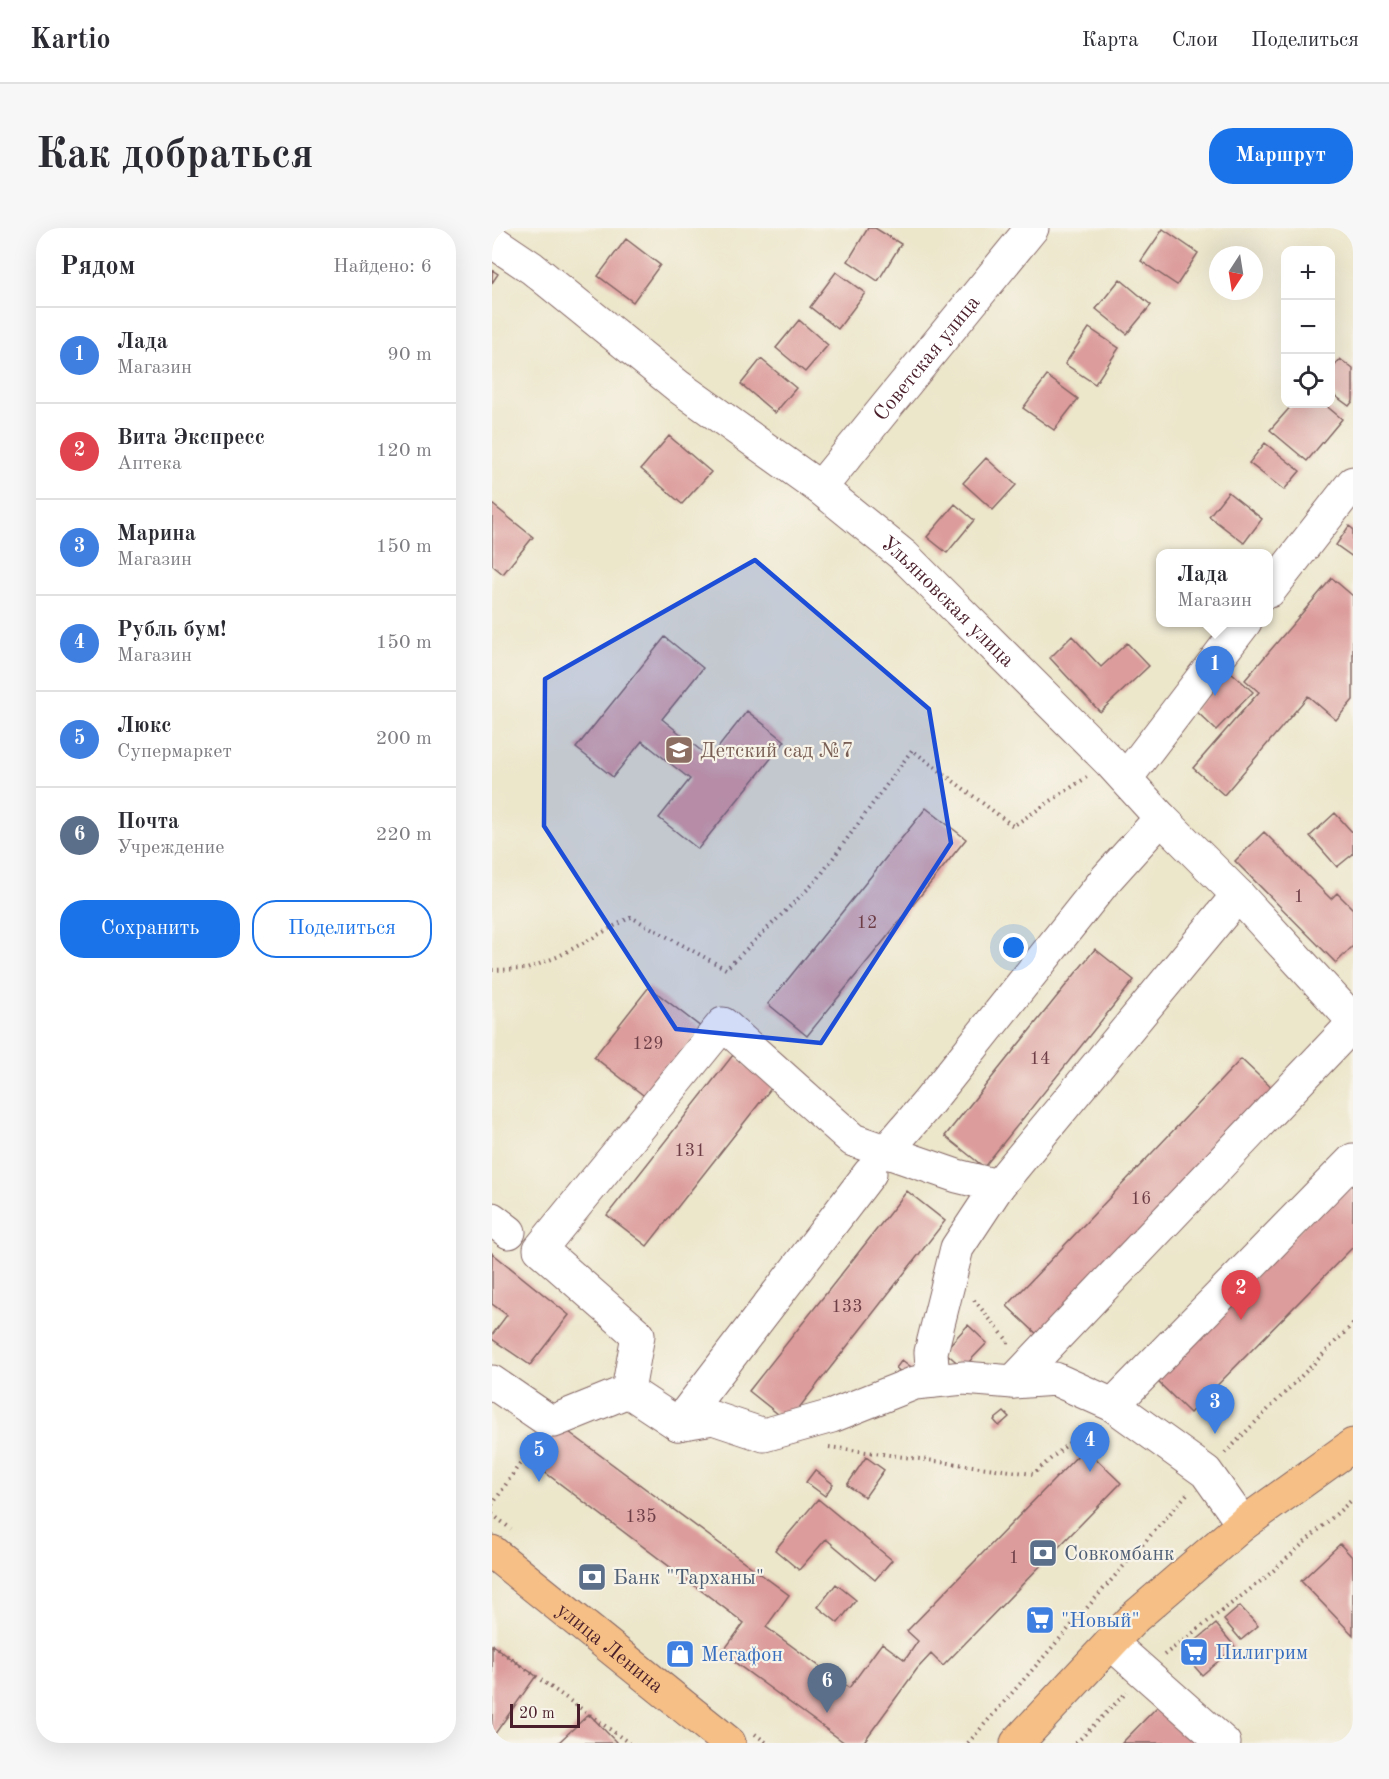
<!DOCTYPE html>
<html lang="ru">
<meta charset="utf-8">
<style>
body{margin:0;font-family:"Old Standard TT",serif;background:#f7f7f7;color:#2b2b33}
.controls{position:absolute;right:18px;top:18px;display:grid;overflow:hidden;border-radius:12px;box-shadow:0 6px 24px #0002}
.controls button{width:54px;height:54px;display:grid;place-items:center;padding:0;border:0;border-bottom:2px solid #e1e1e2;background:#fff;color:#2b2b33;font:30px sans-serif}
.compass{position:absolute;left:717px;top:18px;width:54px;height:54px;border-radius:50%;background:#fff;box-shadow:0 6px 24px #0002;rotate:192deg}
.scale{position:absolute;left:18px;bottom:15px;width:70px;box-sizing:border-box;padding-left:6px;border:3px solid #4a1f2b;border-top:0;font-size:16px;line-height:21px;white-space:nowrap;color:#4a1f2b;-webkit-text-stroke:4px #f7f3e8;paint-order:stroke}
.you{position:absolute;left:522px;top:720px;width:21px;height:21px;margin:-15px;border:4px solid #fff;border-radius:50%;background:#1a73e8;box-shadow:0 0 0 9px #1a73e833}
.badge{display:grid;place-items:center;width:39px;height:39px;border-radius:50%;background:#1a73e8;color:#fff;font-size:20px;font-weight:700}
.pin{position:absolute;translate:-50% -50px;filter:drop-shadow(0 2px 3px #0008)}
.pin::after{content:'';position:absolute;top:32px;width:21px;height:18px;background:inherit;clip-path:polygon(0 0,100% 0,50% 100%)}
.popup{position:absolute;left:664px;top:321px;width:117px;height:78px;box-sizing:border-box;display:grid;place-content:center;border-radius:12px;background:#fff;filter:drop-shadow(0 2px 4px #0005);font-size:20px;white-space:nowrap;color:#7c7c81}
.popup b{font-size:22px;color:#2b2b33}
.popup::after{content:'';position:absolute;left:50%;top:100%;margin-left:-12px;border:12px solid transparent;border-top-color:#fff}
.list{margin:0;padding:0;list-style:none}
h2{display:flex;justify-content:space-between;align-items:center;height:78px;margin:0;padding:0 24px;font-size:26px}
h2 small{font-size:20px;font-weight:400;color:#7c7c81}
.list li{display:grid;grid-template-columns:39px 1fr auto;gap:18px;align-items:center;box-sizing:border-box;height:96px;padding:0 24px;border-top:2px solid #e1e1e2}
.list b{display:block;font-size:22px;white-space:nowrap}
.list p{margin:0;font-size:20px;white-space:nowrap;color:#7c7c81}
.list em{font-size:20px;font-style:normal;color:#7c7c81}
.actions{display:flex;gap:12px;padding:18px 24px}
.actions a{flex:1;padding:14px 0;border:2px solid #1a73e8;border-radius:24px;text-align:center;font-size:21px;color:#1a73e8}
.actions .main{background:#1a73e8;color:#fff}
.icon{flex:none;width:33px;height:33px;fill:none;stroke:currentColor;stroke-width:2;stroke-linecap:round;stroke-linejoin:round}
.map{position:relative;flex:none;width:861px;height:1515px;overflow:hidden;border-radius:24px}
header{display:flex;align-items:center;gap:36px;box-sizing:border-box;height:84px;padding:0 30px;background:#fff;border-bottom:2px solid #e1e1e2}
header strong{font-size:28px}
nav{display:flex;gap:33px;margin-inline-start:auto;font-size:21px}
.intro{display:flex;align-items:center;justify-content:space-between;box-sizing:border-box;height:144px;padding:0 36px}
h1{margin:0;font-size:42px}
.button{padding:15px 27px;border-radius:24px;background:#1a73e8;color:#fff;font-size:21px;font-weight:700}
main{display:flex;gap:36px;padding:0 36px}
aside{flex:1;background:#fff;border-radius:24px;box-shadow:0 6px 24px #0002}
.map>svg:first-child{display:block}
.building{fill:#dc9c9b}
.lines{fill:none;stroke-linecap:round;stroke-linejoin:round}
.minor-casing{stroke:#836563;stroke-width:35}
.major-casing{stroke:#836563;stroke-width:35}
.path{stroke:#836563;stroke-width:4;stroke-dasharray:1.5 4.5;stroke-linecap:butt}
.minor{stroke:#fff;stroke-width:33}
.major{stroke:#f5bf86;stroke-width:33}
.marked{fill:#1d4ed8;fill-opacity:0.2;stroke:#1d4ed8;stroke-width:4.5;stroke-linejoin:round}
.labels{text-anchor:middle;stroke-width:4.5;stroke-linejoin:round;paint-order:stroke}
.number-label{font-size:18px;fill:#6e3e47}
.street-label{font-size:21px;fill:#4a1f2b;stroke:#f7f3e8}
.education-label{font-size:21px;fill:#785e54;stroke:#f7f3e8;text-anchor:start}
.service-label{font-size:21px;fill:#4e5e75;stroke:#f7f3e8;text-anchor:start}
.shop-label{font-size:21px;fill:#366cbe;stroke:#f7f3e8;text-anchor:start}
</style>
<header>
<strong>Kartio</strong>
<nav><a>Карта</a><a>Слои</a><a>Поделиться</a></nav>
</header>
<div class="intro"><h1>Как добраться</h1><a class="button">Маршрут</a></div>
<main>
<aside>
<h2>Рядом<small>Найдено: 6</small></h2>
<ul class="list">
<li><span class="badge" style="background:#3f7fe0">1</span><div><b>Лада</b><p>Магазин</p></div><em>90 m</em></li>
<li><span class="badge" style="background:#e0444e">2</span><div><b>Вита Экспресс</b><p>Аптека</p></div><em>120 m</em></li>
<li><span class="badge" style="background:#3f7fe0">3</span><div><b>Марина</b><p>Магазин</p></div><em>150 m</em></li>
<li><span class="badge" style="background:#3f7fe0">4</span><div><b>Рубль бум!</b><p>Магазин</p></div><em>150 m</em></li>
<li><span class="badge" style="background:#3f7fe0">5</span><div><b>Люкс</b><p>Супермаркет</p></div><em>200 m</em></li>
<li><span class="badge" style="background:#5c6f8a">6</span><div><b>Почта</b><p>Учреждение</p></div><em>220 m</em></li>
</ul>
<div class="actions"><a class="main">Сохранить</a><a>Поделиться</a></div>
</aside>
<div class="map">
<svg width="861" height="1515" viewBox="0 0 861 1515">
<rect width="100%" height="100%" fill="#f7f3e8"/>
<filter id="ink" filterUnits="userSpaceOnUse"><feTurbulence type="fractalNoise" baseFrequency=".0167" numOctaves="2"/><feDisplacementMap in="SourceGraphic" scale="12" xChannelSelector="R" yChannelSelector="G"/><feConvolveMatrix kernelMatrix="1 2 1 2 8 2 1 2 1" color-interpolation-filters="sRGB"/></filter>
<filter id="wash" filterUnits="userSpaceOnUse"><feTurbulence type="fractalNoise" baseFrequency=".008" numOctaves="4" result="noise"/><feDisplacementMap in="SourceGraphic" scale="24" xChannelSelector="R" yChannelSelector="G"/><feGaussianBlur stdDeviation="1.35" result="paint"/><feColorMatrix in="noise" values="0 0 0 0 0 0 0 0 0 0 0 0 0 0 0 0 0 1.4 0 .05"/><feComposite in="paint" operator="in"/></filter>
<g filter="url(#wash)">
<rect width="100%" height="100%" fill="#ece6cb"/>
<g id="blocks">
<!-- building -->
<path class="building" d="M376,0h7l26,16 -23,37 -30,-20z
M671,1l35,24 -21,32 -36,-24z
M134,11l34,26 -27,37 -35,-26z
M0,42l6,4 -6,9z
M344,44l29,21 -27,36 -28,-22z
M628,51l31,26 -24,29 -31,-25z
M307,92l29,25 -23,27 -29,-24z
M597,100l30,20 -24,36 -30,-20z
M269,131l35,29 -21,25 -34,-29z
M848,131l13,10v32l-4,5 -19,-14v-20z
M555,148l31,23 -24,31 -31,-22z
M801,176h31l18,15 -35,42 -37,-31z
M177,208l42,36 -29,32 -41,-35z
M773,215l35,28 -16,19 -35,-27z
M494,230l30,27 -23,25 -30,-27z
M736,264l34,27 -18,24 -35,-27z
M0,276l41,33 -30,37 -11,-9z
M463,276l19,16 -27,33 -20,-16z
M857,298l4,3v28l-17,-12z
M840,350l21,18v104l-17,20 -28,-24 -84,99 -31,-27 66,-76 -14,-12z
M580,408l29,31 26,-24 22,23 -49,46 -50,-54z
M173,409l38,31 -41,51 48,39 37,-47 38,30 -87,108 -39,-31 31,-39 -48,-38 -29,36 -37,-29z
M739,444l22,20 -37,38 -22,-21z
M434,580l40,31 -159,197 -39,-32z
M843,585l18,20v21l-16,13 -27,-31z
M772,604l67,67 6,-6 16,16v37l-17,17 -101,-102z
M603,721l39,31 -150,187 -39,-31z
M157,759l53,41 -55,70 -53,-41z
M241,827l40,31 -126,160 -40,-31z
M749,831l34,32 -234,247 -34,-32z
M861,947v72l-163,166 -36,-35z
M415,963l38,30 -157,201 -39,-31z
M0,1025l77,62 -39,50 -38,-26v-4l15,-20 -15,-11z
M476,1097l19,18 -24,25 -19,-17z
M410,1132l12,9 -7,8 -11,-9z
M512,1184l5,5 -10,9 -5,-6z
M62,1193l235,174 -23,32 83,61 33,-45 23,17 13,-19 -11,-10 178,-183 36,35 -178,183 -12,-12 -14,15 -54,74h-18l-123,-90 22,-30 -218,-165z
M374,1229l18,13 -19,27 -18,-12z
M323,1242l18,14 -8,12 -19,-14z
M326,1271l74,61 -17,20 -49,-41 -27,31 -24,-20z
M848,1316l13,14v77l-52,-54z
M344,1356l20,16 -18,23 -20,-16z
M748,1378l18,20 -17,14 -17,-20z
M724,1396l19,23 -33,28 -20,-23z
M0,1417l44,31 -44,62z
M669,1475l41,40h-80z
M97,1486l28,29h-59z"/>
</g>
</g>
<g filter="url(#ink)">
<use href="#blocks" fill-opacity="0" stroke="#836563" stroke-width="1.5"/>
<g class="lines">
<!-- minor casing -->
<g class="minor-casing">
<g id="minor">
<path id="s1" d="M0,13l40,27 147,119 141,101 84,68 206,206 51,56 77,77 115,125"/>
<path id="s2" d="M328,260l212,-260"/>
<path d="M777,363l84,-108"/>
<path d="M634,550l119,-156"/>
<path d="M393,925l42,-49 180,-226 54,-60"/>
<path d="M0,991l17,13"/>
<path d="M441,1153l-2,-29 26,-104 41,-62"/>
<path d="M0,1154l57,39h5l74,-30 50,33 35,-6 51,17 68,-19 83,-33 49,-5 49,4 42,-3 58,26 93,67 37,52"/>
<path d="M521,1154l340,-358"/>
<path d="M136,1163l10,-56 -98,-86 183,-225 130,116 104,36 41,10 240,-291"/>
<path d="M621,1177l240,-245"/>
<path d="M186,1196l192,-251"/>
<path d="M619,1415l113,100"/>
</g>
</g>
<!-- major casing -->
<g class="major-casing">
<g id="major">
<path id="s3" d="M0,1324l237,191"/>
<path d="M525,1515l118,-126 108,-93 110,-79"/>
</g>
</g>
<!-- path -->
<path class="path" d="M0,742l35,-1 32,-13 72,-39 95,52 91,-89 95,-130 101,76 74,-49
M482,1072l34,41v5
M337,1219l204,27 57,-49
M733,1225l128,-129
M0,1277l41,-61
M0,1286l19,15
M0,1417l137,98
M672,1427l101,-77 88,-79
M263,1506l12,9
M476,1515l219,-249
M584,1515l51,-51"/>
<!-- minor -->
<use href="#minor" class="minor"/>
<!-- major -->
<use href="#major" class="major"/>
</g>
</g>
<!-- marked area -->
<path class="marked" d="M263,332l174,149 22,134 -130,200 -145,-14 -132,-203 1,-147z"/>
<!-- icons -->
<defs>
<g id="school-square" transform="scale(1.5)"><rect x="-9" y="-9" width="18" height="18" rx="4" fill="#8d6e63" stroke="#f7f3e8"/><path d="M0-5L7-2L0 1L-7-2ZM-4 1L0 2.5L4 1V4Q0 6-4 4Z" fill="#fff"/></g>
<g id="bank-square" transform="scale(1.5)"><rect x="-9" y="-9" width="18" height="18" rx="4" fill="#5c6f8a" stroke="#f7f3e8"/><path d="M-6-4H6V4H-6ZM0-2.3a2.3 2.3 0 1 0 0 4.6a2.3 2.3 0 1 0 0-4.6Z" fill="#fff"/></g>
<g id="supermarket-square" transform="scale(1.5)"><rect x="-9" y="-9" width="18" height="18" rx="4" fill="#3f7fe0" stroke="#f7f3e8"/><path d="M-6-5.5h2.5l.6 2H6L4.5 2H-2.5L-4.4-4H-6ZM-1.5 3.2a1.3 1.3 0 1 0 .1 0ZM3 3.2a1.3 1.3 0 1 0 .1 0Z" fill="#fff"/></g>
<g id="shop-square" transform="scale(1.5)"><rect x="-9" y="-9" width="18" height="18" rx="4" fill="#3f7fe0" stroke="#f7f3e8"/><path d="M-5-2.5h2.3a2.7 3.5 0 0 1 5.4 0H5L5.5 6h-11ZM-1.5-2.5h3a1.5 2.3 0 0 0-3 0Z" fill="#fff"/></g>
</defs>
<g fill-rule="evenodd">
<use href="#school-square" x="187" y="522"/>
<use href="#bank-square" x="551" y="1325"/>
<use href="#bank-square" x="100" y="1349"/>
<use href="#supermarket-square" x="548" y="1392"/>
<use href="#supermarket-square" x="702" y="1424"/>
<use href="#shop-square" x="188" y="1426"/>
</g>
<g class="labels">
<!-- number labels -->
<g class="number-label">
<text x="807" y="674">1</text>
<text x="375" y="700">12</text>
<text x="156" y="821">129</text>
<text x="548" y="836">14</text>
<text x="198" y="928">131</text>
<text x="649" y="976">16</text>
<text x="355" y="1084">133</text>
<text x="149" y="1294">135</text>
<text x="522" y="1335">1</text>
</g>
<!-- street labels -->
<g class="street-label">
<text dy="7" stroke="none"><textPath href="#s2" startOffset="168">Советская улица</textPath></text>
<text dy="7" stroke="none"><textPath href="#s1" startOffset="582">Ульяновская улица</textPath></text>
<text dy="7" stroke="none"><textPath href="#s3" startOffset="152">улица Ленина</textPath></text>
</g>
<!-- education labels -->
<g class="education-label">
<text x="208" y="529">Детский сад №7</text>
</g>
<!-- service labels -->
<g class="service-label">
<text x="572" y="1332">Совкомбанк</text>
<text x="121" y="1356">Банк "Тарханы"</text>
</g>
<!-- shop labels -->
<g class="shop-label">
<text x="569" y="1399">"Новый"</text>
<text x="723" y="1431">Пилигрим</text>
<text x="209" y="1433">Мегафон</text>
</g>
</g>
</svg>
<div class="controls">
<button>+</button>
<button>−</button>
<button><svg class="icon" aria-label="locate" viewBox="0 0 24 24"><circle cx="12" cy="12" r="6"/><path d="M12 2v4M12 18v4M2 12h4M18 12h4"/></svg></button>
</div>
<svg class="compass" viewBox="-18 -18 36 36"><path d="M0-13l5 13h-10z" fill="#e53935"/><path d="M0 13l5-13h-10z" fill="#7c7c81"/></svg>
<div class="scale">20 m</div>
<div class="you"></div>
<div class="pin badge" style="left:723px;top:468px;background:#3f7fe0">1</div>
<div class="popup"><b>Лада</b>Магазин</div>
<div class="pin badge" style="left:749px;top:1092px;background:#e0444e">2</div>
<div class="pin badge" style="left:723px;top:1206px;background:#3f7fe0">3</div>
<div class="pin badge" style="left:598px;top:1244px;background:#3f7fe0">4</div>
<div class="pin badge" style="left:47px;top:1254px;background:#3f7fe0">5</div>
<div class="pin badge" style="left:335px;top:1485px;background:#5c6f8a">6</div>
</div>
</main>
